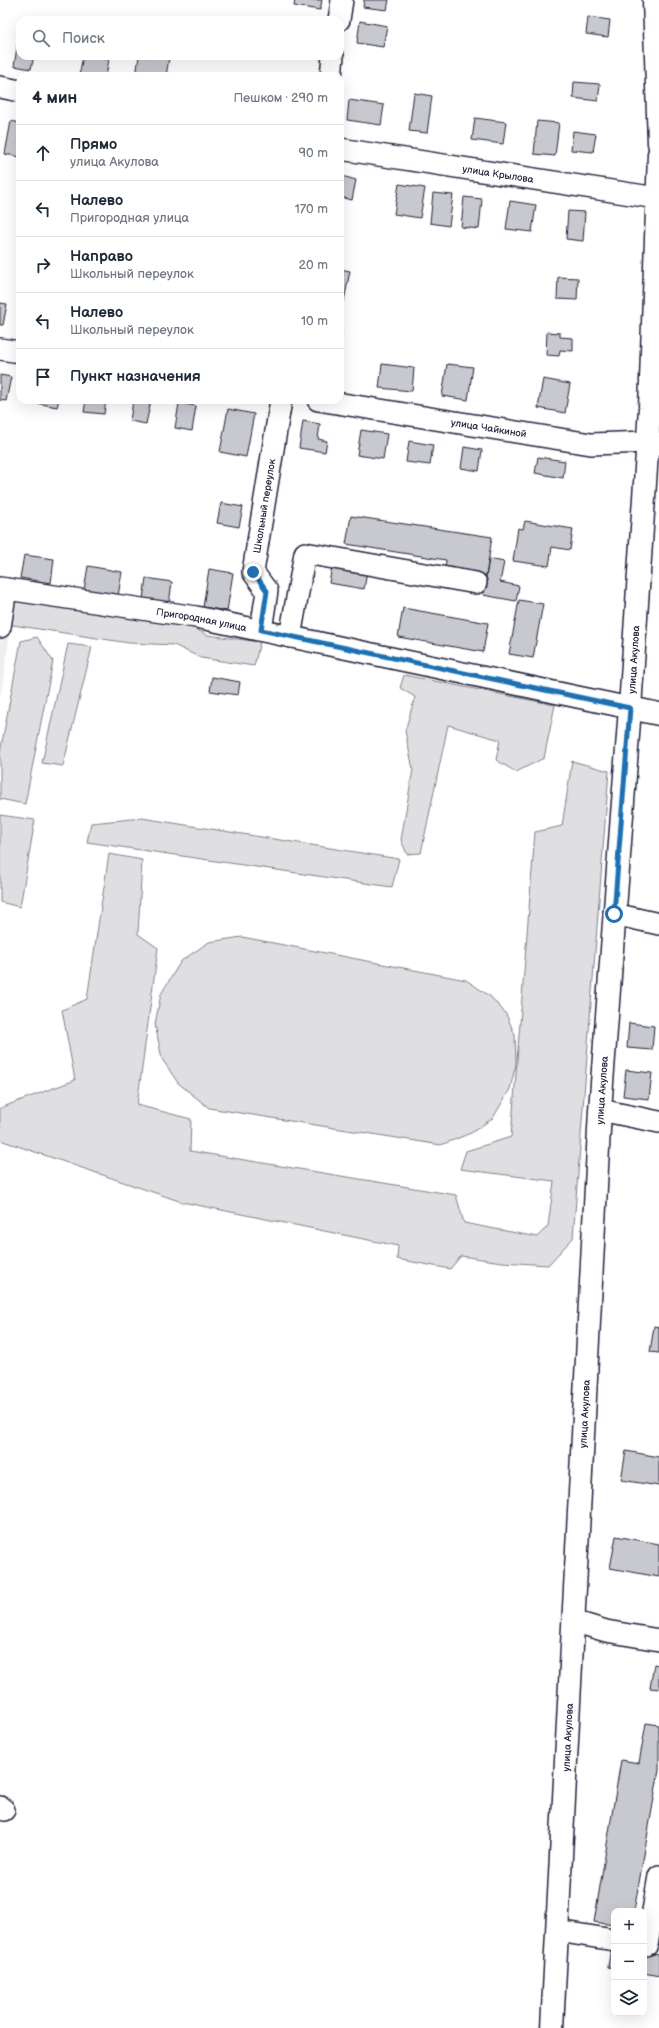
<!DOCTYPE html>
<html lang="ru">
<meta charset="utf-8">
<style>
body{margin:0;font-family:"Balsamiq Sans",sans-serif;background:#f2f2f3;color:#1f2937}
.controls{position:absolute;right:12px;bottom:12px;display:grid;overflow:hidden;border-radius:8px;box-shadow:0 4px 16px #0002}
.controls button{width:36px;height:36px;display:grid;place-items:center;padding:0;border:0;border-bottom:1px solid #e0e1e3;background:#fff;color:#1f2937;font:20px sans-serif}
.stop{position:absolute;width:12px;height:12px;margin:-9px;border:3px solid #1f6fb2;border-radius:50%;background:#fff}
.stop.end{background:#1f6fb2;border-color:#fff;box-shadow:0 1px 4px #0008}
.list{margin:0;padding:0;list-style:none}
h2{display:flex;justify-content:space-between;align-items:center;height:52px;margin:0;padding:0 16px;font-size:17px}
h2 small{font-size:13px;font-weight:400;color:#747a83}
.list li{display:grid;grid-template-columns:26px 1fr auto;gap:12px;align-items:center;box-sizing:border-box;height:56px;padding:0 16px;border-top:1px solid #e0e1e3}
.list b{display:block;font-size:15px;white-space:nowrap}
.list p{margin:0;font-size:13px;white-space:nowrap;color:#747a83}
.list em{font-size:13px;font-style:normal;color:#747a83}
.icon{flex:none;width:22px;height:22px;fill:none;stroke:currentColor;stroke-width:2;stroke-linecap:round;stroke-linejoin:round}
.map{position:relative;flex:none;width:659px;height:2028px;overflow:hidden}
.search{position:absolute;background:#fff;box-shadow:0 4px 16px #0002;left:16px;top:16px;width:328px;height:44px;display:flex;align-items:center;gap:10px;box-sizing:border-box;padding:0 14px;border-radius:12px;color:#747a83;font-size:15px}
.panel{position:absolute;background:#fff;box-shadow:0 4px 16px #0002;left:16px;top:72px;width:328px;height:332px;border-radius:12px}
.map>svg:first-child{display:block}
.built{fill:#eeeef1}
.green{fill:#dfdfe2;stroke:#80808e}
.building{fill:#c8c8cf;stroke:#22223b}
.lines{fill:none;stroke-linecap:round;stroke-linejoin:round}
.minor-casing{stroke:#22223b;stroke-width:24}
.major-casing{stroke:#22223b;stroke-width:25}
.minor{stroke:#fff;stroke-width:21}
.major{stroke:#fff;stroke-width:22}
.route{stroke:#1f6fb2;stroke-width:5}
.labels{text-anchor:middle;stroke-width:3;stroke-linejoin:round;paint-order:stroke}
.street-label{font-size:10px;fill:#22223b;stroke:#fff}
</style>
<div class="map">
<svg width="659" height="2028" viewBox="0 0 659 2028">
<rect width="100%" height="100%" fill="#fff"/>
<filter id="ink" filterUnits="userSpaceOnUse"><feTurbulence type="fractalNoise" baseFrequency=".025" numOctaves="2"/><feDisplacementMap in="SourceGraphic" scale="8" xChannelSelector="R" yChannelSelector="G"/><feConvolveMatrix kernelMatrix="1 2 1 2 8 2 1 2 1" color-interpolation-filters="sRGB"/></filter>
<g filter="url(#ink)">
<!-- built -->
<path class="built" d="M0,612l13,2 -13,85z"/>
<!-- green -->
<path class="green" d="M0,595l188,30 19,10 53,7 -6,24 -53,-8 -27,-13 -45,-2 -129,-20z
M37,637l16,24 -28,143 -25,-5v-46l21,-112z
M68,644l24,3 -29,119 -21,-3z
M404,675l151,30 -11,53 -28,14 -20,-12 4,-20 -52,-15 -27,128 -14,1 -6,-14 12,-71 -8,-38 10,-34 -15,-9z
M572,761l37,10 -36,467 -25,27 -46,-3 -41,-6 -11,13 -53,-10 1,-13 -216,-44 -182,-62v-32l75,-28 -13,-70 25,-11 22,-145 33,6 -4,74 20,14 -21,157 54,14 -1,32 266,44 8,28 73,14 11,-11 6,-45 -94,-12 6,-18 45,-14 24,-305 27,-6z
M0,815l35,5 -15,87 -20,-5z
M142,818l257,41 -7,28 -305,-45 4,-19z
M242,937l224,43 25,17 15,17 9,21 1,29 -6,25 -17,29 -22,15 -30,12 -232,-37 -31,-25 -16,-24 -7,-35 6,-30 20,-33 28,-19z"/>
<!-- building -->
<path class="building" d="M295,0h27l-2,10 -26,-4z
M364,0h25l-2,10 -24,-3z
M588,17l22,3 -2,17 -22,-3z
M360,21l27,5 -4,21 -26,-4z
M18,41h2v15h14l-3,13 -17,-3z
M83,56l26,3 -3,17h-27z
M139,56l30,2 -3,18h-30z
M574,82l26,2 -2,17 -25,-3z
M414,93l18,3 -5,37 -18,-2z
M349,100l35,5 -3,20 -34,-5z
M475,118l31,4 -3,22 -31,-4z
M11,121l9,2v34l-15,-3z
M537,121l22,2 -4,33 -21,-2z
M573,131l23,3 -3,18 -22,-2z
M342,176l14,4 -4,20 -12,-3z
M399,184l26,4 -5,30 -26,-4z
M433,193l20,2 -4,31 -19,-3z
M464,197l18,2 -3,30 -18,-2z
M510,201l26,4 -4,27 -26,-3z
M568,211l17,1 -2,29 -17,-2z
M340,269l10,2 -6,30h-4z
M558,277l20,1 -1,22 -20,-1z
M0,303l7,1 -4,21h-3z
M547,332l13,1v4l13,1v13l-13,-1 -1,6 -13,-1z
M340,335h2l-2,17z
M382,364l32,4 -2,23 -33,-3z
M447,364l26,3 -5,33 -26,-4z
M0,375l11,2 -5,24 -6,-1z
M543,379l27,5 -5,29 -27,-5z
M37,400h22l-2,7 -21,-4z
M86,400h20l-2,14 -20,-2z
M133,400h18l-5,24 -16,-3z
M179,403l17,3 -4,25 -17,-3z
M228,409l26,5 -8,43 -26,-5z
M303,421l17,3 -2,15 9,2 -2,11 -26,-4z
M361,430l26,4 -4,25 -26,-4z
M409,441l24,4 -3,20 -24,-3z
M464,447l18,3 -3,21 -18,-3z
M538,457l27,4 -2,17 -28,-5z
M221,503l22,4 -4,20 -22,-4z
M351,516l141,21 -6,39 -41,-7 1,-9 -100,-16z
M525,521l48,8 -3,21 -18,-3 -3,19 -36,-5 5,-33 5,1z
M24,555l30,4 -3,24 -31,-5z
M489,559l15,3 -4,20 19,4 -3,15 -33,-6z
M88,566l34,6 -4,24 -34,-6z
M332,566l35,6 -3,17 -35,-6z
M209,569l24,4 -6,38 -24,-4z
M146,578l26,4 -3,22 -26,-5z
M519,600l24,4 -10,54 -24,-4z
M403,608l85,15 -5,29 -85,-15z
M212,677l28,5 -2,13 -28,-4z
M629,1023l25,3 -2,24 -25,-2z
M626,1070l26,3 -3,26 -26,-3z
M654,1326l5,1v26l-9,-1z
M626,1451l33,6v29l-38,-6z
M616,1536l43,8v33l-49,-9z
M654,1664l5,1v24l-9,-1z
M646,1723l13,2v45l-25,141h-20v14l-20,-3 27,-162 18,3z
M611,1947h3v21l-6,-1z
M644,1952l15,3v21l-15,-3z"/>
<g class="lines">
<!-- minor casing -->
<g class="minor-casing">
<g id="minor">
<path d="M339,20l3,-20"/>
<path d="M331,76l2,-20"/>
<path d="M0,87l20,4"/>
<path id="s1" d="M340,149l317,49"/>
<path d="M0,349l20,3"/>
<path id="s2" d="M318,400l273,44 56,-2 12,2"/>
<path id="s3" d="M0,588l196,29 434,91"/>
<path d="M0,627l6,-38"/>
<path id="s4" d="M261,630l6,-39 -14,-19 28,-172"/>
<path d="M290,637l15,-84 171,30"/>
<path d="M614,914l45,10"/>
<path d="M600,1110l59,12"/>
<path d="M573,1621l33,10 53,9"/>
<path d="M0,1807l4,3"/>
<path d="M557,1931l57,9"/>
<path d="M644,1945h3l12,-69"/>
</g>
</g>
<!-- major casing -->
<g class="major-casing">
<g id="major">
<path d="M654,0l5,143"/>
<path d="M630,708l29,6"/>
<path id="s5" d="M552,2028l48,-918 30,-402 20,-300 9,-254"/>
</g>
</g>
<!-- minor -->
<use href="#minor" class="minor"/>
<!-- major -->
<use href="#major" class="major"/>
</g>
</g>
<g class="lines" filter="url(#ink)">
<!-- route -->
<path class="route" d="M253,572l14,19 -6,39 369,78 -16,206"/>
</g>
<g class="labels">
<!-- street labels -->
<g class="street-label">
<text dy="4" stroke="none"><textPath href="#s1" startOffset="160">улица Крылова</textPath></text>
<text dy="4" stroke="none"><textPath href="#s2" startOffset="173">улица Чайкиной</textPath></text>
<text dy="4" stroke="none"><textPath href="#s4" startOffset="130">Школьный переулок</textPath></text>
<text dy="4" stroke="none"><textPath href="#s3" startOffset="204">Пригородная улица</textPath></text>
<text dy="4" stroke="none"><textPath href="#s5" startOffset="1371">улица Акулова</textPath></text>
<text dy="4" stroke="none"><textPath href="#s5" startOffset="939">улица Акулова</textPath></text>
<text dy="4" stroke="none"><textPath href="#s5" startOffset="615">улица Акулова</textPath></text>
<text dy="4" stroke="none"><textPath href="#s5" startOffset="291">улица Акулова</textPath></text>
</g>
</g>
</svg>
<div class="controls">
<button>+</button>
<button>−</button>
<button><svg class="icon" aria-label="layers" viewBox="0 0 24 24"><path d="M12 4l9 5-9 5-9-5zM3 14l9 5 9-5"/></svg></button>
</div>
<div class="stop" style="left:614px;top:914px"></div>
<div class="stop end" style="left:253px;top:572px"></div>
<div class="search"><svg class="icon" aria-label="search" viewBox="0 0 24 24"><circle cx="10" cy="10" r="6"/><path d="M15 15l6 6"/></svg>Поиск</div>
<section class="panel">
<h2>4 мин<small>Пешком · 290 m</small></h2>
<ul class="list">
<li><svg class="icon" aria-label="ahead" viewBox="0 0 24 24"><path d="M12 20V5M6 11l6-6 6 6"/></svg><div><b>Прямо</b><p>улица Акулова</p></div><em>90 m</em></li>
<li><svg class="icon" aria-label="left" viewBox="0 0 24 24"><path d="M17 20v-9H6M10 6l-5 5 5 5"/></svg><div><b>Налево</b><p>Пригородная улица</p></div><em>170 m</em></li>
<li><svg class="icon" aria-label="right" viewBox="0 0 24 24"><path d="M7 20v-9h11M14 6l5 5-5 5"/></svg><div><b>Направо</b><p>Школьный переулок</p></div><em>20 m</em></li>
<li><svg class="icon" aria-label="left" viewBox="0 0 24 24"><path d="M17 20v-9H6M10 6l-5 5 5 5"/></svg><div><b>Налево</b><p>Школьный переулок</p></div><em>10 m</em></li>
<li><svg class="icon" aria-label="arrive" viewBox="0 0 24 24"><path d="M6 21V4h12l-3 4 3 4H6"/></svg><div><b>Пункт назначения</b></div></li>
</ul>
</section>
</div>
